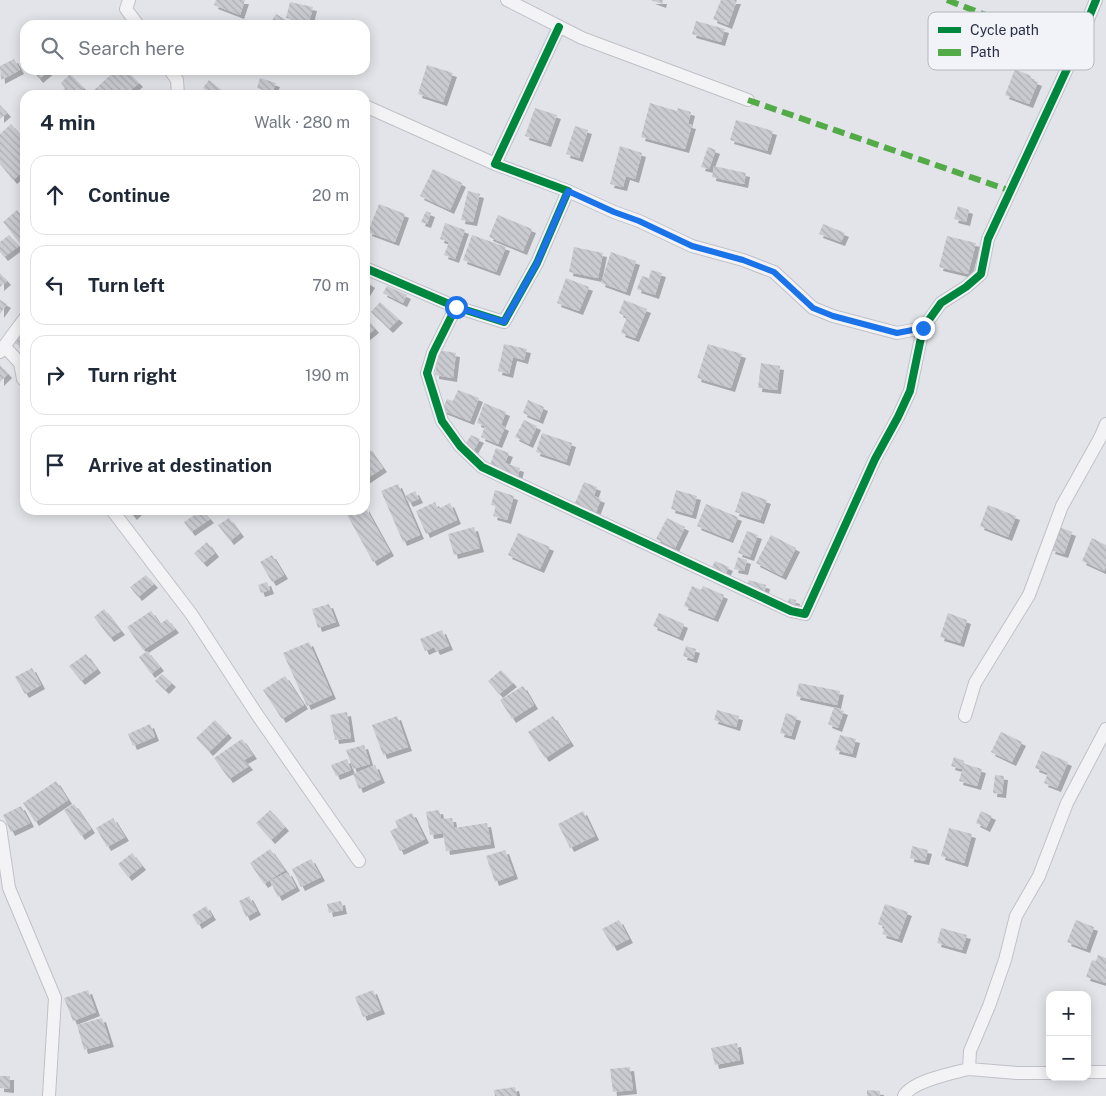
<!DOCTYPE html>
<meta charset="utf-8">
<style>
body{margin:0;font-family:"Public Sans",sans-serif;background:#f2f2f3;color:#1f2937}
.controls{position:absolute;right:15px;bottom:15px;display:grid;overflow:hidden;border-radius:10px;box-shadow:0 2px 12px #0003}
.controls button{width:45px;height:45px;display:grid;place-items:center;padding:0;border:0;border-bottom:1px solid #e0e1e3;background:#fff;color:#1f2937;font:25px sans-serif}
.stop{position:absolute;width:15px;height:15px;margin:-11px;border:4px solid #1a73e8;border-radius:50%;background:#fff}
.stop.end{background:#1a73e8;border-color:#fff;box-shadow:0 1px 5px #0008}
.list{margin:0;padding:0;list-style:none}
h2{display:flex;justify-content:space-between;align-items:center;height:65px;margin:0;padding:0 20px;font-size:21px}
h2 small{font-size:16px;font-weight:400;color:#747a83}
.list li{display:grid;grid-template-columns:32px 1fr auto;gap:15px;align-items:center;box-sizing:border-box;height:80px;margin:0 10px 10px;padding:0 10px;border:1px solid #e0e1e3;border-radius:15px}
.list b{display:block;font-size:19px;white-space:nowrap}
.list em{font-size:16px;font-style:normal;color:#747a83}
.icon{flex:none;width:28px;height:28px;fill:none;stroke:currentColor;stroke-width:2;stroke-linecap:round;stroke-linejoin:round}
.map{position:relative;flex:none;width:1106px;height:1096px;overflow:hidden}
.search{position:absolute;background:#fff;box-shadow:0 2px 12px #0003;left:20px;top:20px;width:350px;height:55px;display:flex;align-items:center;gap:12px;box-sizing:border-box;padding:0 18px;border-radius:15px;color:#747a83;font-size:19px}
.panel{position:absolute;background:#fff;box-shadow:0 2px 12px #0003;left:20px;top:90px;width:350px;height:425px;border-radius:15px}
.map>svg:first-child{display:block}
.building{fill:url(#building-back-hatch);filter:url(#shadow)}
.lines{fill:none;stroke-linecap:round;stroke-linejoin:round}
.minor-casing{stroke:#c0c1c7;stroke-width:14}
.minor{stroke:#f3f3f5;stroke-width:12}
.quiet{stroke:#53ab47;stroke-width:6;stroke-dasharray:12 6;stroke-linecap:butt}
.cycleway-casing{stroke:#f1f3f8;stroke-width:11}
.cycleway{stroke:#00873e;stroke-width:8}
.route{stroke:#1a73e8;stroke-width:6}
.key{fill:#f1f3f8;stroke:#b5b8c2;stroke-width:1}
.key-label{font-size:14px;fill:#282d44}
</style>
<div class="map">
<svg width="1106" height="1096" viewBox="0 0 1106 1096">
<defs>
<pattern id="building-back-hatch" width="6" height="6" patternUnits="userSpaceOnUse" patternTransform="scale(1.25)"><rect width="6" height="6" fill="#cacbd1"/><path d="M-1 5l2 2M0 0l6 6M5-1l2 2" fill="none" stroke="#aeafb5"/></pattern>
<filter id="shadow"><feDropShadow dx="4" dy="4" stdDeviation="0" flood-color="#0004"/></filter>
</defs>
<rect width="100%" height="100%" fill="#e3e4e9"/>
<!-- building -->
<path class="building" d="M216,0h29l-5,15 -26,-10z
M651,0h12l-1,4z
M721,0h16l-9,25 -15,-6z
M290,2l23,5 -4,16 -23,-5z
M276,14l15,9 -1,2h-14l-5,-3z
M696,21l29,8 -4,13 -29,-8z
M14,59l6,11 -19,10 -1,-14z
M427,65l26,8 -10,29 -25,-8z
M1015,69l16,7 -1,3 8,3 -9,22 -24,-9z
M32,70h18l-11,9z
M116,70h10l13,13 -14,12h-28l-4,-4z
M70,74l14,14 -7,7h-19l7,-7 -4,-5z
M260,78l16,5 -4,10 -15,-5z
M209,80l15,12 -2,3h-9l-10,-7z
M650,103l27,8 1,-3 13,4 -3,12 4,1 -7,24 -44,-12z
M0,105l7,8 -7,6z
M535,108l22,7 -10,28 -22,-7z
M736,120l37,11 -6,20 -37,-11z
M11,124l14,17v29l-12,10 -13,-16v-30z
M575,126l13,4 -9,28 -13,-4z
M620,146l22,7 -7,26 -9,-3 -3,11 -13,-3z
M708,147l8,3 -7,19 -8,-2z
M714,166l32,7 -2,11 -32,-7z
M433,169l29,14 -12,27 -30,-14z
M468,191l12,3 -7,28 -12,-2z
M379,204l26,10 -10,28 -27,-10z
M958,206l11,4 -3,12 -12,-3z
M17,210l8,10v30l-22,-28z
M426,211l5,2 -4,11 -6,-2z
M498,215l34,14 -9,22 -34,-14z
M445,223l20,7 -10,29 -11,-4 5,-13 -9,-3z
M823,224l22,9 -4,9 -22,-8z
M9,235l10,11 -15,11 -4,-5v-10z
M472,235l34,12 -10,25 -33,-12z
M947,236l29,7 -8,31 -29,-7z
M574,247l29,6 -5,25 -29,-6z
M611,252l25,9 -10,31 -25,-9z
M651,270l11,3 -7,22 -18,-6 5,-13 7,2z
M0,273l7,8 -7,6z
M566,278l23,9 -10,24 -22,-8z
M365,280l6,4 -6,10z
M387,286l20,9 -4,8 -20,-10z
M0,300l7,4 -7,10z
M624,300l23,9 -12,29 -14,-5 6,-16 -8,-4z
M380,302l19,17 -10,10 -18,-17z
M365,317l10,12 -10,8z
M25,330v20l-10,-7z
M504,344l23,5 -3,11 -11,-3 -4,17 -11,-3z
M708,344l34,10 -11,34 -34,-10z
M438,350l18,3 -3,25 -18,-3z
M761,363l19,3 -3,24 -19,-2z
M0,365l8,9 -8,8z
M458,390l21,8 -9,23 -28,-11 5,-11 6,2z
M528,400l16,7 -5,13 -16,-7z
M484,403l22,9 -5,13 4,2 -7,17 -17,-7 4,-11 -8,-3z
M524,420l13,6 -8,18 -14,-7z
M542,433l30,10 -6,19 -30,-10z
M471,435l9,4 -6,11 -9,-5z
M368,447l15,21 -18,12v-31z
M496,448l13,5 -4,10 15,5 -2,8 -28,-11z
M584,482l13,5 -3,9 7,3 -5,13 -21,-9z
M398,484l22,51 -17,7 -22,-51z
M495,490l19,6 -7,24 -14,-4 3,-10 -5,-1z
M676,490l21,6 -5,19 -21,-6z
M415,491l4,8 -10,4 -4,-7z
M742,491l25,9 -7,20 -25,-8z
M435,502l3,7 12,-6 7,17 -31,14 -10,-23z
M706,504l32,13 -9,22 -32,-13z
M988,505l28,11 -8,21 -28,-11z
M365,507l25,45 -17,10 -27,-49 5,-3h14z
M128,510h11l-6,6z
M202,510l8,9 -19,13 -7,-10z
M229,518l11,15 -10,8 -12,-16z
M667,518l18,9 -10,21 -19,-9z
M474,527l6,21 -26,7 -6,-21z
M1059,527l13,5 -8,22 -13,-4z
M747,531l11,4 -8,22 -12,-4z
M518,533l32,14 -10,22 -32,-14z
M771,535l25,13 -14,28 -26,-13z
M1092,538l14,7v21l-2,5 -22,-10z
M207,542l8,11 -12,10 -9,-10z
M272,555l12,20 -12,7 -12,-20z
M738,557l9,3 -3,11 -10,-2z
M715,561l14,6 -5,10 -14,-6z
M146,575l8,9 -16,13 -8,-10z
M749,580l17,5 -2,9 -18,-5z
M267,582l3,8 -9,3 -3,-8z
M692,586l9,4 2,-4 21,9 -10,23 -30,-12z
M789,598l7,2 -2,8 -7,-1z
M329,604l7,18 -18,6 -6,-19z
M104,609l17,22 -11,7 -16,-21z
M151,611l9,13 7,-5 8,10 -32,21 -16,-23z
M659,613l25,11 -5,13 -26,-11z
M948,613l19,7 -7,23 -20,-6z
M442,630l7,16 -13,5 -2,-4 -9,4 -5,-12z
M309,642l23,53 -25,11 -24,-53z
M686,646l10,3 -3,10 -10,-3z
M147,651l13,16 -9,7 -12,-17z
M86,654l11,15 -16,12 -12,-15z
M32,668l9,17 -16,9 -10,-17z
M501,670l12,13 -14,11 -11,-13z
M162,674l10,9 -7,7 -10,-9z
M285,676l19,29 -22,14 -19,-29z
M799,683l41,8 -3,14 -41,-9z
M523,686l11,19 -22,14 -12,-19z
M834,707l10,4 -6,17 -10,-4z
M717,710l22,6 -3,11 -22,-7z
M347,712l4,26 -16,2 -5,-25z
M786,713l11,4 -6,19 -11,-3z
M397,716l11,31 -25,8 -11,-30z
M553,716l17,26 -25,16 -17,-26z
M215,720l13,14 -19,18 -13,-14z
M150,724l5,13 -22,9 -5,-12z
M1001,732l21,10 -10,20 -21,-10z
M840,735l16,4 -4,15 -17,-4z
M242,739l11,16 -9,5 5,6 -20,13 -15,-21z
M364,745l6,19 -17,5 -7,-19z
M1042,751l26,11 -11,26 -13,-5 4,-10 -13,-5z
M954,757l10,4 -3,8 -10,-3z
M347,759l4,11 -15,6 -5,-11z
M964,764l18,5 -5,17 -18,-5z
M375,765l6,14 -22,10 -6,-15z
M995,775l9,1 -2,18 -9,-1z
M56,781l12,19 -33,22 -12,-19z
M74,804l17,25 -10,7 -17,-26z
M21,806l9,17 -19,9 -8,-17z
M270,810l15,17 -14,13 -15,-17z
M439,810l2,9 11,-1 2,10 33,-5 4,21 -45,7 -3,-18 -13,2 -4,-23z
M583,811l12,25 -25,12 -12,-24z
M981,811l11,5 -6,12 -10,-5z
M412,813l13,26 -25,12 -10,-20 8,-4 -3,-6z
M113,818l12,19 -18,10 -11,-19z
M949,828l23,6 -8,29 -23,-7z
M912,846l16,4 -3,11 -15,-3z
M270,849l15,21 -21,14 -14,-21z
M505,850l9,25 -19,7 -9,-26z
M132,853l10,13 -14,11 -10,-13z
M311,859l10,18 -20,10 -9,-18z
M288,872l8,15 -18,10 -8,-16z
M249,896l8,15 -11,6 -7,-16z
M341,901l2,9 -14,3 -2,-9z
M885,904l23,8 -10,27 -16,-5 3,-7 -7,-3z
M206,906l6,10 -14,9 -6,-10z
M619,920l10,19 -16,8 -11,-18z
M1076,920l18,7 -8,22 -19,-7z
M941,928l26,7 -5,15 -25,-7z
M1098,955l8,3v25l-20,-6 6,-17 4,1z
M88,990l8,22 -23,9 -9,-23z
M373,990l8,20 -18,7 -8,-20z
M102,1018l8,25 -26,7 -7,-25z
M737,1043l3,17 -25,5 -4,-17z
M630,1067l3,23 -20,2 -3,-23z
M0,1076h10v13l-10,-1z
M515,1087l2,9h-22l-1,-6z
M867,1090l13,1v5h-13z"/>
<g class="lines">
<!-- minor casing -->
<g class="minor-casing">
<path id="minor" d="M129,0l-3,9 12,16
M507,0l75,38 166,62
M170,70l7,10 1,15
M365,106l130,58
M568,191l46,21 25,9 53,25 51,14 31,12 39,36 20,8 64,17 26,-5
M365,268l91,39 48,15 33,-59 31,-72 -73,-27 64,-137
M456,307l-23,46 -6,20 15,48 18,25 22,21 309,144 14,3 70,-155 23,-42 12,-26 13,-63 18,-25 25,-16 15,-13 7,-35 85,-183 23,-56
M4,346l16,17 3,16 2,2
M0,352l25,-34
M112,510l80,105 66,101 101,145
M965,716l10,-33 54,-88 33,-89 38,-68 6,-14
M0,827l9,61 46,110 -6,98
M969,1069l48,4h33
M1087,1072h19
M904,1096c8,-15 49,-23 65,-27l1,-18 19,-45 16,-46 11,-44 23,-40 28,-73 39,-74"/>
</g>
<!-- minor -->
<use href="#minor" class="minor"/>
<!-- quiet -->
<path class="quiet" d="M947,0l62,24 64,32
M748,100l263,91"/>
<!-- cycleway casing -->
<g class="cycleway-casing">
<path id="cycleway" d="M365,268l91,39 48,15 33,-59 31,-72 -73,-27 64,-137
M456,307l-23,46 -6,20 15,48 18,25 22,21 309,144 14,3 70,-155 23,-42 12,-26 13,-63 18,-25 25,-16 15,-13 7,-35 85,-183 23,-56"/>
</g>
<!-- cycleway -->
<use href="#cycleway" class="cycleway"/>
</g>
<g class="lines">
<!-- route -->
<path class="route" d="M456,307l48,15 33,-59 31,-72 46,21 25,9 53,25 51,14 31,12 39,36 20,8 64,17 26,-5"/>
</g>
<!-- legend -->
<rect x="928" y="12" width="166" height="58" rx="8" class="key"/>
<rect x="938" y="27" width="23" height="6" fill="#00873e"/>
<rect x="938" y="49" width="23" height="7" fill="#53ab47"/>
<g class="key-label">
<text x="970" y="35">Cycle path</text>
<text x="970" y="57">Path</text>
</g>
</svg>
<div class="controls">
<button>+</button>
<button>−</button>
</div>
<div class="stop" style="left:456px;top:307px"></div>
<div class="stop end" style="left:923px;top:328px"></div>
<div class="search"><svg class="icon" aria-label="search" viewBox="0 0 24 24"><circle cx="10" cy="10" r="6"/><path d="M15 15l6 6"/></svg>Search here</div>
<section class="panel">
<h2>4 min<small>Walk · 280 m</small></h2>
<ul class="list">
<li><svg class="icon" aria-label="ahead" viewBox="0 0 24 24"><path d="M12 20V5M6 11l6-6 6 6"/></svg><div><b>Continue</b></div><em>20 m</em></li>
<li><svg class="icon" aria-label="left" viewBox="0 0 24 24"><path d="M17 20v-9H6M10 6l-5 5 5 5"/></svg><div><b>Turn left</b></div><em>70 m</em></li>
<li><svg class="icon" aria-label="right" viewBox="0 0 24 24"><path d="M7 20v-9h11M14 6l5 5-5 5"/></svg><div><b>Turn right</b></div><em>190 m</em></li>
<li><svg class="icon" aria-label="arrive" viewBox="0 0 24 24"><path d="M6 21V4h12l-3 4 3 4H6"/></svg><div><b>Arrive at destination</b></div></li>
</ul>
</section>
</div>
